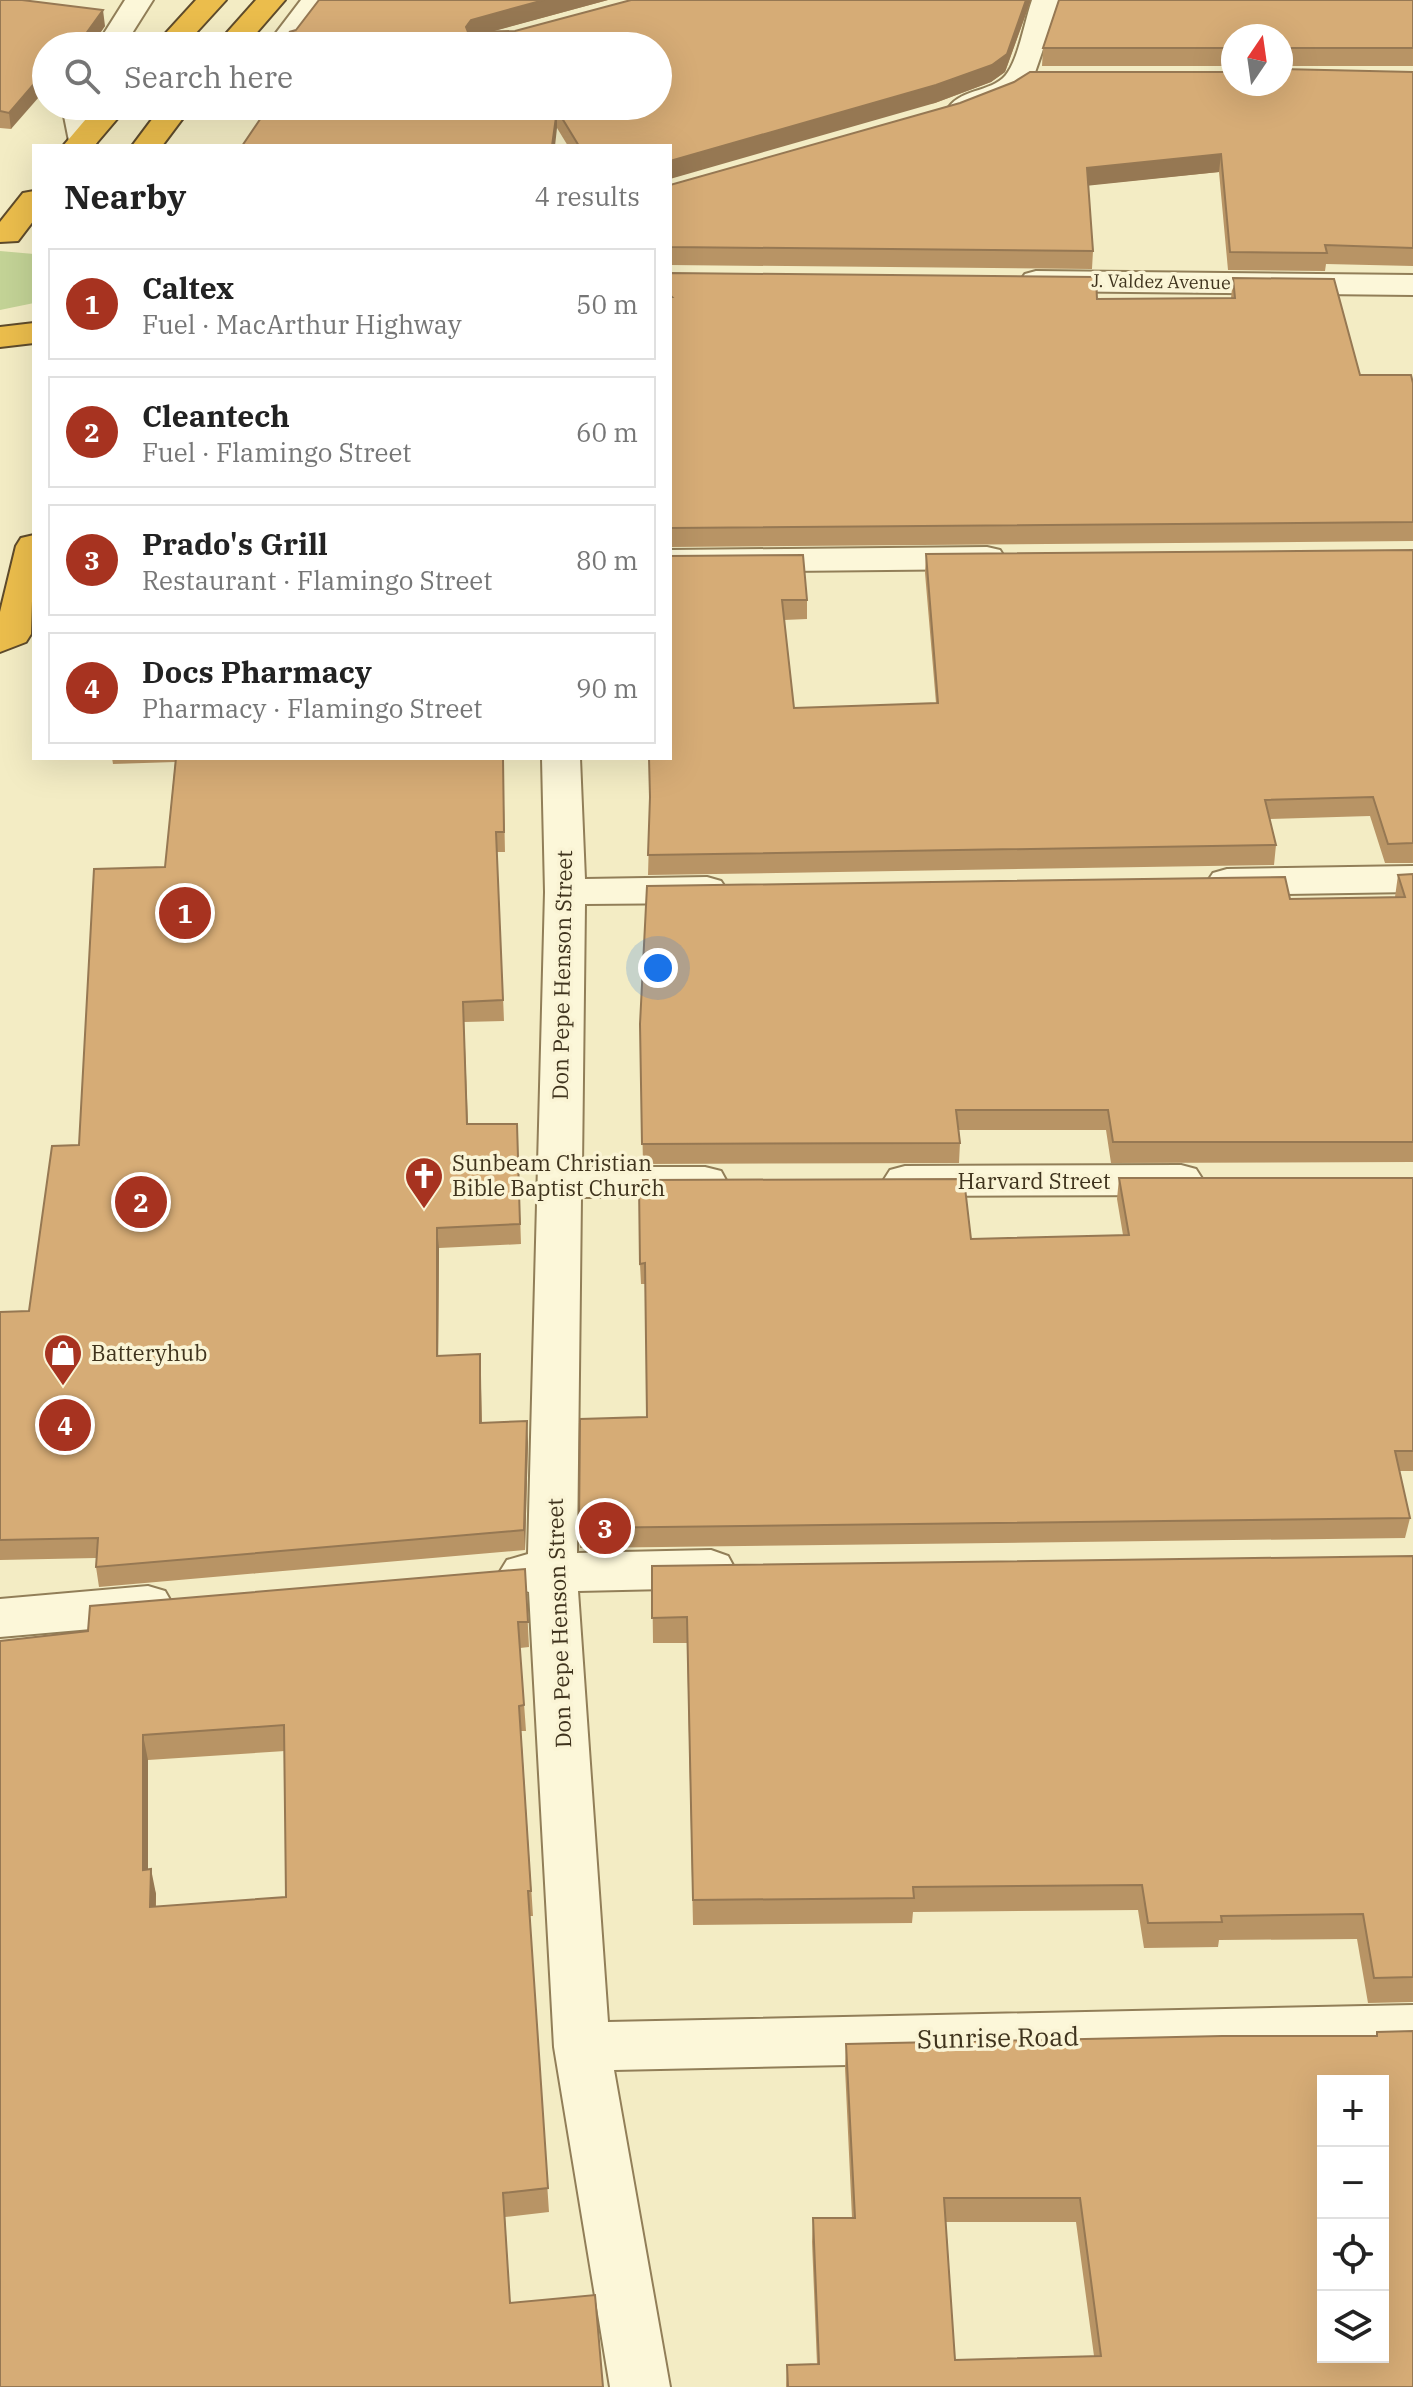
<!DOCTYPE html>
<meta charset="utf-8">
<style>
body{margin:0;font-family:"IBM Plex Serif",serif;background:#f2f2f2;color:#222}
.controls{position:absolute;right:24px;bottom:24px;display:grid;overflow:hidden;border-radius:0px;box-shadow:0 8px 32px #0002}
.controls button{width:72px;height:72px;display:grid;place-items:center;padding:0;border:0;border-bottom:2px solid #e0e0e0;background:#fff;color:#222;font:40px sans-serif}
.compass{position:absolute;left:1221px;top:24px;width:72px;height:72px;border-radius:50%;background:#fff;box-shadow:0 8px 32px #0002;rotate:13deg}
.you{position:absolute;left:658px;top:968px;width:28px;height:28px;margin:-20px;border:6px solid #fff;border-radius:50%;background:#1a73e8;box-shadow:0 0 0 12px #1a73e833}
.badge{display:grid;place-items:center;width:52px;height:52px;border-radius:50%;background:#a73320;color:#fff;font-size:26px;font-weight:700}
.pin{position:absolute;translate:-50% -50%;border:4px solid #fff;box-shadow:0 2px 8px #0006}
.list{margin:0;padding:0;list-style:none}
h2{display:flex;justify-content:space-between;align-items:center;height:104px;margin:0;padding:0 32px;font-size:34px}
h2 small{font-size:26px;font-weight:400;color:#767676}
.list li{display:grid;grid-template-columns:52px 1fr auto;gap:24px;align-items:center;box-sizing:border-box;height:112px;margin:0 16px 16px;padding:0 16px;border:2px solid #e0e0e0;border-radius:0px}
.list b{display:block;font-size:30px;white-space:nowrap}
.list p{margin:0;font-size:26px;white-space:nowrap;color:#767676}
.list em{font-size:26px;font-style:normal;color:#767676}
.icon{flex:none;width:44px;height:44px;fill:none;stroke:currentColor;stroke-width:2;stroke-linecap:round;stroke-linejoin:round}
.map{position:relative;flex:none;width:1413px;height:2387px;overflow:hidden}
.search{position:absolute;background:#fff;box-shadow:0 8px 32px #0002;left:32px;top:32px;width:640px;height:88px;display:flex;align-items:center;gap:20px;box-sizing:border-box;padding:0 28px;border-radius:44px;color:#767676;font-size:30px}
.panel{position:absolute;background:#fff;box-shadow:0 8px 32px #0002;left:32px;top:144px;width:640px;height:616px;border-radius:0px}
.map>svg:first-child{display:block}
.green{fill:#c3d396}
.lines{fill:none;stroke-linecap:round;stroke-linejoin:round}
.minor-casing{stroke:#917e58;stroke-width:4}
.highway-casing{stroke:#5e4b2c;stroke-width:4}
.minor{fill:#fcf7d9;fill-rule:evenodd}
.highway{fill:#ebbd4c;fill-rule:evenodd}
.wall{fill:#b89465;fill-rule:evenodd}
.shaded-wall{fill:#967853}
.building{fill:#d6ac76;stroke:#967853;stroke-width:2;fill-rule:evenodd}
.labels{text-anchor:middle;stroke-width:7;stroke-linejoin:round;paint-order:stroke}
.far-street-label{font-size:18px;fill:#3f331d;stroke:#faf4d5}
.street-label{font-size:22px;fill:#3f331d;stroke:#faf4d5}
.poi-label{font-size:22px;fill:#3f331d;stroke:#faf4d5;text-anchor:start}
.near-street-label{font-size:26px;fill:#3f331d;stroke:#faf4d5}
</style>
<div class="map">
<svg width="1413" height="2387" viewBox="0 0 1413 2387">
<rect width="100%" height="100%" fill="#f3ecc4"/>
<!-- green -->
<path class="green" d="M0,251l34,3v49l-34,7z"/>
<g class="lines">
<!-- minor casing -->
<g class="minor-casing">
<path id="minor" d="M125,0h28l-29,46h-28z
M301,0h29l-35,46h-29z
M1032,0h28l-29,84 -19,13 -38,16 -10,3 -10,-3 -5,-6c13,-19 47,-15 59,-35 11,-16 17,-52 24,-72z
M62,106h30l5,36 -3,4h-24z
M162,106h57l-5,6 -40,7 -10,-3 -5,-6z
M1036,271l377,4v20l-377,-4 -11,-3 -5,-7 5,-7z
M987,547l13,3 5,8 -5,8 -13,3 -317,3v-22z
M542,758h38l5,121 122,-2 14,4 6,9 -6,9 -14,4 -122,1 -3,263h123l16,4 6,11 -6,11 -16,4h-124l-4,356 134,-3 17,6 7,13 -7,13 -17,6 -133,3 30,431 805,-17v48l-799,17 56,317h-60l-56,-340 -25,-455 -22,-6 -8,-13 8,-13 21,-6 17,-662z
M1413,866v26l-186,3 -14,-4 -6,-9 6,-9 14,-4z
M1181,1165l15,4 7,11 -7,11 -15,4 -276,1 -15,-4 -7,-11 7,-11 15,-4z
M148,1586l17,5 8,14 -8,14 -17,5 -148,13v-38z"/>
</g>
<!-- highway casing -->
<g class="highway-casing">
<path id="highway" d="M196,0h30l-42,46h-30z
M256,0h29l-40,46h-30z
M97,106h31l-34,40h-31z
M162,106h30l-30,40h-30z
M34,191v29l-16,21 -18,1v-20l23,-29z
M34,323v20l-34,4v-20z
M34,535l-3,99 -5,8 -26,10v-40l16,-66 5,-8z"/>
</g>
<!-- minor -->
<use href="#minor" class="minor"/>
<!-- highway -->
<use href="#highway" class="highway"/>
</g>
<!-- wall -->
<path class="wall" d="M0,0l40,2 65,24 -14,20h-45l-35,83 -11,-1z
M319,0h289l-115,31h22l116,-31h400l-26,72 -14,10 -56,21 -265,43h-102l-11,-18 -315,18 416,-100h-368l-1,-14 7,-2z
M1413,0v66h-132v-30h-48v30h-191l1,-18z
M1413,72v194l-87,-2 -1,7 -97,-1 -9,-98 -131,13 5,66 -1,18 -422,-4v-80z
M670,273l427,26 134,-1 2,-20 127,97 53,8v158l-743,6z
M1413,550v313h-28l-15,-47 -100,3 6,26 -2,20 -626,10 2,-72 20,-247 137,44v19l-23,1 10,88 142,-5 -11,-130 1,-19z
M112,758h391l2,94h-8l7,169 -40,1 4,102h49l4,120 -82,4 -1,108 42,-2 2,69 46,19 -3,108 -426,37 -3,-20v-9l-96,2v-246l29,-3 136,-444 10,-105 -62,2z
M1413,874v288l-302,1 -5,-33h-147l1,13 -1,20 -316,1 -3,-140 650,-125 105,-2 3,-22z
M1119,1178h294v293h-14l11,47 -5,20 -825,10 -1,-20 68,-111 -1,-133h-5l-1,-20 331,-25 152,-4 -6,-36z
M1413,1556v446l-45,1 -11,-64 -138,1 -1,7 -74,1 -6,-38 -225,2 -1,11 -219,2 -6,-282h-34l-1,-77z
M525,1569l4,78 -9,1 6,83h-5l12,185h-4l20,296 -44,5 5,86 -510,84 88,-756zM285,1751l1,146 -130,10v-13l-8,-25v-109z
M1377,2032l36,355h-627l1,-22 30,-1 -5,-122 1,-24h39l-7,-150 1,-24 530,-8zM946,2222h130l18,134 -139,4z"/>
<!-- shaded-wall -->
<path class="shaded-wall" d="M544,0h64l-136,37 -6,-10 5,-7z
M1026,0h5l-26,72 -14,10 -56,21 -265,76v-18z
M103,10l2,16 -14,20h-14z
M46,70v19l-35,40 -2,-16z
M557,110v18l-2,18h-3z
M1221,154l-2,18 -134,14 2,-18z
M437,1228l2,20 -1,128 -1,-20z
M480,1354l1,21 1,68 -2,-20z
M527,1421l1,21 -3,108 -1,-20z
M143,1735l5,25v135l-5,-25z
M151,1869l5,25 -1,38 -5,-25z"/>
<!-- building -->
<path class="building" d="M0,0h22l81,10 -26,36h-31v24l-37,43 -9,-2z
M319,0h225l-73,20 -5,7 2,5 47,-1 116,-31h395l-19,54 -15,11 -56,20 -266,76v-15h-91l-22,-36 -5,36h-310l27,-40h389v-60h-350l8,-11 -27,-3 7,-2z
M1059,0h354v48h-130l-2,11v-23h-48v12h-190z
M1281,69l132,3v176l-88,-3 2,8 -97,-1 -9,-98 -134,14 6,83 -423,-4v-62l290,-82 54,-21 16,-10h203v12h48z
M670,273l426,4 1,22 138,-1 -2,-20 101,1 26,96h51l2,8v139l-743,6v-231h2l-2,-2z
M1413,550v293l-25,1 -15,-47 -108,3 11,45 -628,10 2,-58 -1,-39h21v-202l133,-1 4,45h-25l12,108 144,-5 -12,-149z
M176,758h327l1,74h-8l7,168 -40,2 4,122h50l3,100 -83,4v128l43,-2v69l47,-2 -3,109 -428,37 2,-29 -98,2v-228l29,-1 23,-165 27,-1 15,-276 71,-2z
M1413,874v268h-300l-5,-32h-152l4,33 -318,1 -2,-120 7,-138 638,-9 5,22 115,-2 -7,-22z
M1119,1178h294v273h-18l15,67 -831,10 1,-109 67,-2 -2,-154 -5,1 -1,-80h4v-4l321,-1 7,60 158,-4z
M1413,1556v421l-39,1 -11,-64 -142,2 1,6 -74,1 -6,-38 -229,2 1,11 -221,2 -6,-283 -35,1v-52z
M525,1569l3,53h-10l6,83 -5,1 12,185h-3l20,297 -45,5 7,110 85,-8 8,92h-603v-746l88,-10 2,-25zM284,1725l2,172 -136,10 1,-38 -8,1v-135z
M1413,2031v356h-625l-1,-22 32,-1 -6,-146h42l-9,-174 376,-8h155v-4zM1323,2081h60v276h-60zM944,2198h136l21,158 -146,4z"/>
<!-- icons -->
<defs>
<g id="church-pin" transform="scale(2)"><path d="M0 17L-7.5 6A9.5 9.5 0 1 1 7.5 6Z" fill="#a73320" stroke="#faf4d5"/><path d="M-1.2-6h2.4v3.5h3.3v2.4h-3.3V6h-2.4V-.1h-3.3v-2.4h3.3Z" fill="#fff"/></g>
<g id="shop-pin" transform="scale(2)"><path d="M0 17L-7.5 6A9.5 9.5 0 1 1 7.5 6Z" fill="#a73320" stroke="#faf4d5"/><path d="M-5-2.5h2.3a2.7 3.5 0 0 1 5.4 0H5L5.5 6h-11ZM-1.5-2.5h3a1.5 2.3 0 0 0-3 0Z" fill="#fff"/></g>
</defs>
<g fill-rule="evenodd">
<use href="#church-pin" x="424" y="1176"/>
<use href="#shop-pin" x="63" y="1353"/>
</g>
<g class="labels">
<!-- far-street labels -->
<g class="far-street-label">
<text transform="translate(1161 282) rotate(1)" y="6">J. Valdez Avenue</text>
</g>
<!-- street labels -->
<g class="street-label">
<text transform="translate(562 975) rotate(-89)" y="8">Don Pepe Henson Street</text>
<text x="1034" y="1189">Harvard Street</text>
<text transform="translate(559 1623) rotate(-92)" y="8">Don Pepe Henson Street</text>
</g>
<!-- poi labels -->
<g class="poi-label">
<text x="452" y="1171">Sunbeam Christian<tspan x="452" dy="25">Bible Baptist Church</tspan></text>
<text x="91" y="1361">Batteryhub</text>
</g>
<!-- near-street labels -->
<g class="near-street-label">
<text transform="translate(998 2038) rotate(-1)" y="9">Sunrise Road</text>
</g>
</g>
</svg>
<div class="controls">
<button>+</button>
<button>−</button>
<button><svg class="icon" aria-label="locate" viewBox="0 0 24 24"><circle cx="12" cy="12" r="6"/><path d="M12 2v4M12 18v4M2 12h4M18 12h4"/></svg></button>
<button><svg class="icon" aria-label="layers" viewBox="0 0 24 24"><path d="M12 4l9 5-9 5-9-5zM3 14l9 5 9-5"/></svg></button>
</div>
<svg class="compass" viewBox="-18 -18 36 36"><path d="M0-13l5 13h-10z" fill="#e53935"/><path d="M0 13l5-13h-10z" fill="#767676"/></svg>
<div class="you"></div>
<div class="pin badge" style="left:185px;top:913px">1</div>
<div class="pin badge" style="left:141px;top:1202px">2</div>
<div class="pin badge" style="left:605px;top:1528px">3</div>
<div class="pin badge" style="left:65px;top:1425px">4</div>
<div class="search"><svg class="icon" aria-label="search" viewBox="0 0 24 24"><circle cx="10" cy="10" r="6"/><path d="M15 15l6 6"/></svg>Search here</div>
<section class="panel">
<h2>Nearby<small>4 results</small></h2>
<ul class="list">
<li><span class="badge">1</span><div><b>Caltex</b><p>Fuel · MacArthur Highway</p></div><em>50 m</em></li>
<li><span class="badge">2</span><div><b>Cleantech</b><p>Fuel · Flamingo Street</p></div><em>60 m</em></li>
<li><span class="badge">3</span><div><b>Prado's Grill</b><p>Restaurant · Flamingo Street</p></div><em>80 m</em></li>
<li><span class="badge">4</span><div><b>Docs Pharmacy</b><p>Pharmacy · Flamingo Street</p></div><em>90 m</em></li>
</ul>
</section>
</div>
